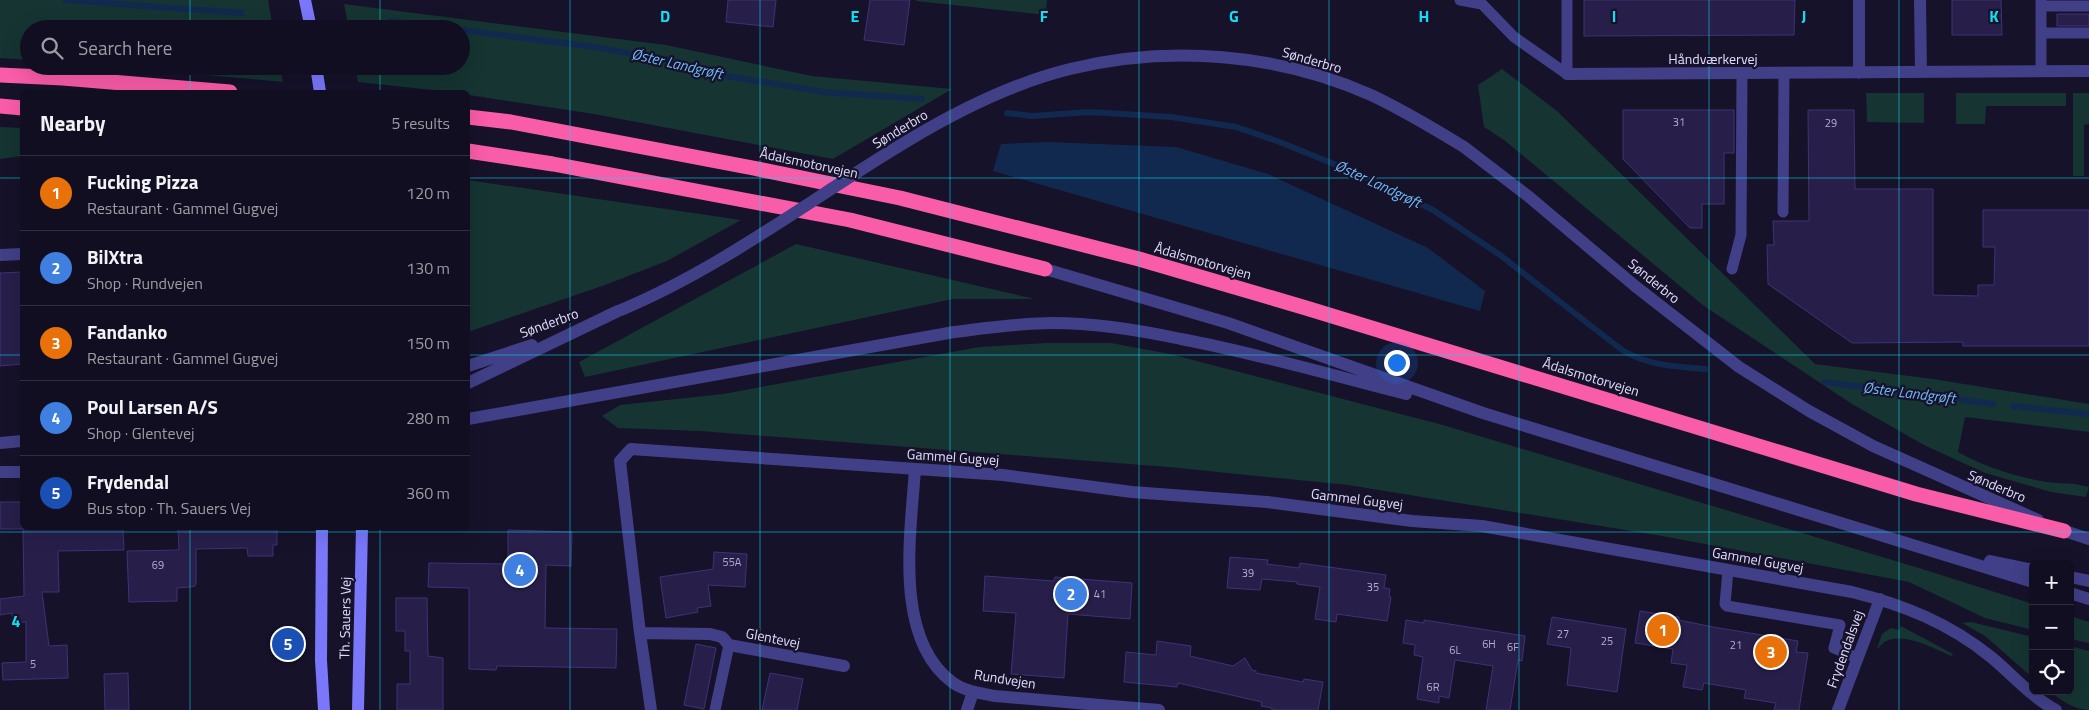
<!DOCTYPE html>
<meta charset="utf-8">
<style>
body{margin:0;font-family:"Titillium Web",sans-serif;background:#1e1c2d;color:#f1f3f6}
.controls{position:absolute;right:15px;bottom:15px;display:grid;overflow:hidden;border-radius:8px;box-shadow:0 5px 20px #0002}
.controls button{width:45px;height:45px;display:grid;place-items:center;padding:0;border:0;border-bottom:1px solid #302e3e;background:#100e20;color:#f1f3f6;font:25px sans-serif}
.you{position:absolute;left:1396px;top:362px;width:18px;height:18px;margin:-12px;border:4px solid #fff;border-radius:50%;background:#1a73e8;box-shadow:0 0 0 8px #1a73e833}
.badge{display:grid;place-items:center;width:32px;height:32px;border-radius:50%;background:#10e0f5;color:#fff;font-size:16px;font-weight:700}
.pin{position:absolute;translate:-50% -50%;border:2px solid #fff;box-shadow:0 1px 5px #0006}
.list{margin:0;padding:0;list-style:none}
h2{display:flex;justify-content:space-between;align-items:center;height:65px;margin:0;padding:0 20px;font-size:21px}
h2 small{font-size:16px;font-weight:400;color:#9c9ca5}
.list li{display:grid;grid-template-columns:32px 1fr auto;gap:15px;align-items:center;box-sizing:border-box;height:75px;padding:0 20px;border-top:1px solid #302e3e}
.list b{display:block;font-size:19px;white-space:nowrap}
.list p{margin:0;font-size:16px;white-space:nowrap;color:#9c9ca5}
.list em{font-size:16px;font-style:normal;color:#9c9ca5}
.icon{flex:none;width:28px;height:28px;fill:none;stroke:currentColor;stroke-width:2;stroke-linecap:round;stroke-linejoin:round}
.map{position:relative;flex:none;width:2089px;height:710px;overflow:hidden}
.search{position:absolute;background:#100e20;box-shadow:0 5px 20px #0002;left:20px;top:20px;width:450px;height:55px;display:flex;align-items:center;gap:12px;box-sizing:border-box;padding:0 18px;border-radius:28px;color:#9c9ca5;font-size:19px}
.panel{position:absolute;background:#100e20;box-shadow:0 5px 20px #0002;left:20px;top:90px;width:450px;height:440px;border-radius:8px}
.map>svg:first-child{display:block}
.green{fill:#153432}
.water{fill:#11294f}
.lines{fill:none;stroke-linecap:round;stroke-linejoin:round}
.stream{stroke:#11294f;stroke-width:6}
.building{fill:#271f4a;stroke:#3f3275}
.service{stroke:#413f87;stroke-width:11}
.minor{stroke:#413f87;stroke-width:12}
.tertiary{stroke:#413f87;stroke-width:12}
.secondary{stroke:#7a77fa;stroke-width:12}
.motorway{stroke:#f95ca8;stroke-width:15}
.tertiary-bridge{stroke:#413f87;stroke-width:12}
.grid{fill:none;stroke:#10e0f5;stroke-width:1;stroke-opacity:0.55}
.labels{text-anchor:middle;stroke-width:4.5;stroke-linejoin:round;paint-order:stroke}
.number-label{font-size:11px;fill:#b2add1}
.street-label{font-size:14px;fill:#e0dcfe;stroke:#16122a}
.water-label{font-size:15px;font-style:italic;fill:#6fbaf9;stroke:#16122a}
.grid-label{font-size:16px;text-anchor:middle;font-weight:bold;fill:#10e0f5;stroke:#16122a;stroke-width:4.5;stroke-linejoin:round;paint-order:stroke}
</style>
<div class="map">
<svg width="2089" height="710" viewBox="0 0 2089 710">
<rect width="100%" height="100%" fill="#16122a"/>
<!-- green -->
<path class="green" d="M0,0h268l5,29h-244v31l-29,-2z
M916,0h131l-1,15 -130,-14z
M344,4l322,41 146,31 140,13 -119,70 -239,-45 -126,-19v-3h-17l-93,-10 -3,-16h106v-37h-112z
M108,66h172l3,16z
M1502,69l55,42 258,253 118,15 156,25v28l-124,-15 -7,35c27,15 58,25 89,30 16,2 25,0 42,5l-3,10 -35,-5 -66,-19 -61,-28 -72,-41 -148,-98 -200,-166 -20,-13 -6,-42z
M1866,93h58v30l-57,-1z
M1956,93h110v13h-80l-1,18h-29z
M2073,93h16v31l-5,1v51h-11z
M0,127l22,1v28l-22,3z
M468,180l273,40 -74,41 -62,24 -137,47z
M796,244l239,55h-82l-368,78 -6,-15z
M1047,343h64l59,11 273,71 476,143 114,36v26l-48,-12 -76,-36 -247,-46 -314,-51 -180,-18 -468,-36 -82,-3 -16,-12 18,-11 103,-11 256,-47z
M2070,616l19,6v21l-19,-4z
M1971,622l62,15v41l-48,-42 -23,-13z
M1901,626l52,28 -1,2c-18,-7 -46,-24 -66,-15 -3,1 -6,6 -9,8l5,-15 9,-6 8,2z
M2070,646l19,5v59c-15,0 -28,-10 -40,-19h21z"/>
<!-- water -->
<path class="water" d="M1047,142l129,5 92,27 160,74 57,43 -5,20 -487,-140 8,-27z"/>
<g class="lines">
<!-- stream -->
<path class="stream" d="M65,0l176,13
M391,21l61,8
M461,30l134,17 88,16 7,7 134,22 98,7
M1007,113l25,3 57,-4 82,5 65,10 41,14 82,33 74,36 67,45 122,95c27,16 52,16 83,19
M1825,382l168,22
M2013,406l76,8"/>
</g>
<!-- building -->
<path class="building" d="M728,0h48l-3,27 -47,-5z
M870,0h40l-6,45 -40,-5z
M1584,0h211l-1,35 -210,1z
M1952,0h49l1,35h-50z
M2057,14h32v12h-32z
M1623,110h111v43h-10v51h-22v24h-12l-67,-69z
M1808,110h46l1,79h78v106l45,1v-11h16l1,-38h-12v-37h106v136h-126v-4l-111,1 -84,-59 -1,-39h7l-1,-24h36z
M22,272v92l-22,2v-93z
M0,502h22v27h-22z
M23,528h100l1,22 -66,1 1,41h-17l7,54 18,-1 1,33 -65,2 -1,-17 24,-1v-40l-13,1 -1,-10 -12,2v-16l24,-3z
M178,528h99v17h-4v11h-25l-1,-8 -51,1v34l-1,3 -5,1 -13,1v13l-48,1 -2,-51 52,-1z
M508,530l64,2 -1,34 -25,-1 -1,63 72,1 -1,39 -119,-2 -1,4 -27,-1v-81l-41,-1 1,-24 79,1z
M714,552l33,2 -2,33 -37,-2 3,21 -14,2 1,4 -32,6 -6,-41 53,-8z
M1230,557l38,3 -1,4 32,4 1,-5 86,12 -2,13 6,1 -1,8h2l-4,24 -50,-7 -1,8 -21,-3 5,-32 -23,-3v-2l-35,-3 -2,11 -33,-2z
M985,576l69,5 1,-4 77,6 -2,36 -62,-5 -4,64 -53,-4 5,-61 -33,-2z
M396,598h31l1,58 15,2v52h-46v-26h13v-33h-5v-20h-9z
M1640,611l39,6v3l34,7 85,14 -2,11 12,1 -9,57h-25l2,-7 -32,-5 2,-8 -42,-7 -2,7 -19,-3 4,-22 -16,-2 2,-14 -38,-6z
M1552,617l74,12 -9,63 -50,-7 4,-37 -24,-4z
M1406,620l18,3v-3l101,16 -3,25 -4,-1 -8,50h-24l7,-44 -38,-6 -6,38 -10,-2v7l-22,-4 6,-42 -9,-2 1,-10 -12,-2z
M1157,641l34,5 -1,10 43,10 12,-8 7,12 4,1v2l47,9 1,-3 19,3 -5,28h-46v-2l-11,-2 1,-4 -84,-19 -1,4 -53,-5 2,-30 30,3z
M696,644l20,4 -12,61 -20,-4z
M128,673l1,37h-24l-1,-36z
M770,673l33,6 -6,31h-35z"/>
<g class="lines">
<!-- service -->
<path class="service" d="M1460,0l22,4 32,33 53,37
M2041,0v71
M2041,6h48
M2042,33h47
M1567,74v-74
M1783,212l1,-139
M1732,269l9,-34 1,-162
M1728,570l-3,34 2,2 113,19 -6,23 23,10
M715,710l14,-65"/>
<!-- minor -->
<path class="minor" d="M1859,0v73
M1920,0l1,72
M1567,74l522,-3
M0,255l22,-1
M915,469c-4,63 -22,169 37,213 12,9 28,11 43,14l164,14
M640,633l70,1 12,3 7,8 115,21
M651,710l-11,-77 -20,-172 11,-12 372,26 129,17 135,10 145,19 70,5 370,66c52,13 97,31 139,65 22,18 40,40 65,53
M967,710l6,-18
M1838,710l42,-111"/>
<!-- tertiary -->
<path class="tertiary" d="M1464,147l64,49 107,90 104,81 70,44 64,35 165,74
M1045,269l183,54 255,90 550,169
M468,366l64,-21
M468,383l150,-72
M468,419l486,-87c33,-4 66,-9 99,-9 43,0 86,7 128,16 75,14 150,36 225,55
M0,443l22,-2
M0,472h22
M2056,528l33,11
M1990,561l43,9
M2070,577l19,4
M2070,593l19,6"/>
<!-- secondary -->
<path class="secondary" d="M305,0l6,29
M316,66l4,26
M322,528l-1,132 3,50
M358,710l4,-182"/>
<!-- motorway -->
<path class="motorway" d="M0,75l63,3 167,14
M0,106l22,2
M468,117l43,5 242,46 147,30 239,61 167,49 610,186 148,37
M468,151l85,13 297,56 195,49"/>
<!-- tertiary-bridge -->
<path class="tertiary-bridge" d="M621,310c103,-43 192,-113 288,-170 50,-30 104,-57 161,-71 99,-24 208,-16 301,26 32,15 62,33 93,52"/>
</g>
<!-- grid -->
<path class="grid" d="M190,0v29M380,0v29M570,0v710M760,0v710M950,0v710M1139,0v710M1329,0v710M1519,0v710M1709,0v710M1899,0v710M190,66v26M380,66v26M0,178h22M468,178h1621M0,355h22M468,355h1621M190,528v182M380,528v182M0,532h2089"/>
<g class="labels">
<!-- number labels -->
<g class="number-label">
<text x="1679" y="126">31</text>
<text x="1831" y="127">29</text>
<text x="732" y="566">55A</text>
<text x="158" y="569">69</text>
<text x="1248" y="577">39</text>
<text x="1373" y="591">35</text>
<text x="1100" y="598">41</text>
<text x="1563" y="638">27</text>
<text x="1607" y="645">25</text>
<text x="1489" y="648">6H</text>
<text x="1736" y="649">21</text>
<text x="1513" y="651">6F</text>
<text x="1455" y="654">6L</text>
<text x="33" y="668">5</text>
<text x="1433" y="691">6R</text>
</g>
<!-- street labels -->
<g class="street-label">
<text x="1713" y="64">Håndværkervej</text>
<text transform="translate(1312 60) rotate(16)" y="5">Sønderbro</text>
<text transform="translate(900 129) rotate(-31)" y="5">Sønderbro</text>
<text transform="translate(809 163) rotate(12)" y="5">Ådalsmotorvejen</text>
<text transform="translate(1203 261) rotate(16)" y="5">Ådalsmotorvejen</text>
<text transform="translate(1654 281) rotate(39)" y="5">Sønderbro</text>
<text transform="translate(549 323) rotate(-20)" y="5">Sønderbro</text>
<text transform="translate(1591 377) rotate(17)" y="5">Ådalsmotorvejen</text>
<text transform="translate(953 457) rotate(4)" y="5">Gammel Gugvej</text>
<text transform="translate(1997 486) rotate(23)" y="5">Sønderbro</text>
<text transform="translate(1357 499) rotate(7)" y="5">Gammel Gugvej</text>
<text transform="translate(1758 560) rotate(10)" y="5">Gammel Gugvej</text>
<text transform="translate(345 618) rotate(-89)" y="5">Th. Sauers Vej</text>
<text transform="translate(773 638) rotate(11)" y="5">Glentevej</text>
<text transform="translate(1845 649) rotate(-70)" y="5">Frydendalsvej</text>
<text transform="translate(1005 679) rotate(9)" y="5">Rundvejen</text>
</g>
<!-- water labels -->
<g class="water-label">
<text transform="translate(677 64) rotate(13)" y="5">Øster Landgrøft</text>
<text transform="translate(1378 184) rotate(25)" y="5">Øster Landgrøft</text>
<text transform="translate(1909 393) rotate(7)" y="5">Øster Landgrøft</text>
</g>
</g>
<g class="grid-label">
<text x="665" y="22">D</text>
<text x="855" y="22">E</text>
<text x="1044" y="22">F</text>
<text x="1234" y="22">G</text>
<text x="1424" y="22">H</text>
<text x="1614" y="22">I</text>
<text x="1804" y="22">J</text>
<text x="1994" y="22">K</text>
<text x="16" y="627">4</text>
</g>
</svg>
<div class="controls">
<button>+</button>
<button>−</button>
<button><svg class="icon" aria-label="locate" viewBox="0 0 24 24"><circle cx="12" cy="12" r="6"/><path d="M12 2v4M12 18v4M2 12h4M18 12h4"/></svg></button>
</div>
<div class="you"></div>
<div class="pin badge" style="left:1663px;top:630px;background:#e8710a">1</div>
<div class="pin badge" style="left:1071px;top:594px;background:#3f7fe0">2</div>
<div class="pin badge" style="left:1771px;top:652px;background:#e8710a">3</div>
<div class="pin badge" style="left:520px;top:570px;background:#3f7fe0">4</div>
<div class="pin badge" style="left:288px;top:644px;background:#1a4fb4">5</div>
<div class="search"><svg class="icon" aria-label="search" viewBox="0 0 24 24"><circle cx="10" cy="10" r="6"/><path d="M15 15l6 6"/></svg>Search here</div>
<section class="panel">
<h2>Nearby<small>5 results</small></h2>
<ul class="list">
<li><span class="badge" style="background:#e8710a">1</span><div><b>Fucking Pizza</b><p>Restaurant · Gammel Gugvej</p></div><em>120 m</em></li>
<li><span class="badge" style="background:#3f7fe0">2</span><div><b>BilXtra</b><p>Shop · Rundvejen</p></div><em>130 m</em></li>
<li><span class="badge" style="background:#e8710a">3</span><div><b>Fandanko</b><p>Restaurant · Gammel Gugvej</p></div><em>150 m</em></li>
<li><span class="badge" style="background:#3f7fe0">4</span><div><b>Poul Larsen A/S</b><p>Shop · Glentevej</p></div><em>280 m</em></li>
<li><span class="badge" style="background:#1a4fb4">5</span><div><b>Frydendal</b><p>Bus stop · Th. Sauers Vej</p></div><em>360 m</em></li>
</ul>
</section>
</div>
